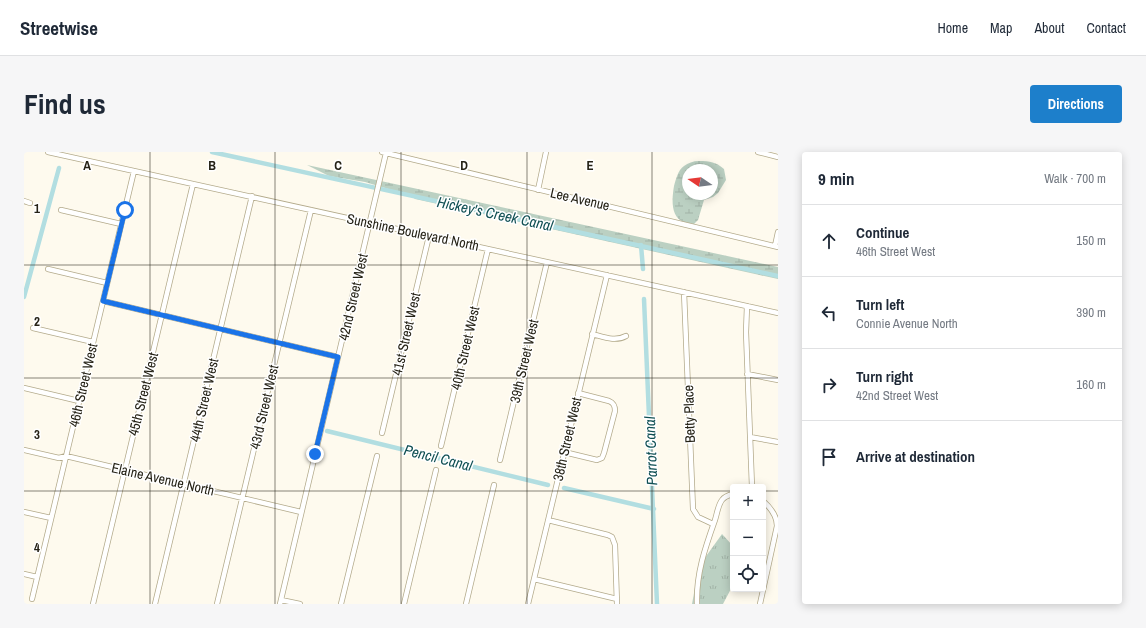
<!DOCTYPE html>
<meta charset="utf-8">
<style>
body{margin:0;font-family:"Archivo Narrow",sans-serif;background:#f6f6f7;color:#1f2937}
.controls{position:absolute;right:12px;bottom:12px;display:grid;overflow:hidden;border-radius:4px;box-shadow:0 2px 10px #0003}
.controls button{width:36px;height:36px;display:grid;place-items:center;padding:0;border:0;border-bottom:1px solid #e0e1e3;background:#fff;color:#1f2937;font:20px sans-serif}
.compass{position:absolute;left:658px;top:12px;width:36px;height:36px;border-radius:50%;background:#fff;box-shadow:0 2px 10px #0003;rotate:283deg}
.stop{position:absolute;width:12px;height:12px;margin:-9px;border:3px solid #1a73e8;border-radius:50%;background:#fff}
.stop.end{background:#1a73e8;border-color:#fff;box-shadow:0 1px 4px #0008}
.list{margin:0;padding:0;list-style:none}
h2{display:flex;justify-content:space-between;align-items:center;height:52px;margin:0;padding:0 16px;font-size:17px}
h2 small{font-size:13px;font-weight:400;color:#747a83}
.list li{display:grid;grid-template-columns:26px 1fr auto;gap:12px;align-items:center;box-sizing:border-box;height:72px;padding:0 16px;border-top:1px solid #e0e1e3}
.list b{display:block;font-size:15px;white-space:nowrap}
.list p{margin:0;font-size:13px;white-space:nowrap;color:#747a83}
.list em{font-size:13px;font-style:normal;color:#747a83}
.icon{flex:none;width:22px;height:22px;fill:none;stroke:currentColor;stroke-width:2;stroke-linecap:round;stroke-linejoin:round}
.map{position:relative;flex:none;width:754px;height:452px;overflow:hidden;border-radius:4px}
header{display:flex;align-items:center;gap:24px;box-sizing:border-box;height:56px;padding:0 20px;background:#fff;border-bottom:1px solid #e0e1e3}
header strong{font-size:19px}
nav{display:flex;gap:22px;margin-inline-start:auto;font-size:14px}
.intro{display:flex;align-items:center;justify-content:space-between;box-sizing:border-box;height:96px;padding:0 24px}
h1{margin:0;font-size:28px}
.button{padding:10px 18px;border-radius:4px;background:#1d7fcb;color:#fff;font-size:14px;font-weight:700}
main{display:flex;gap:24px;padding:0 24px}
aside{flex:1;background:#fff;border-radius:4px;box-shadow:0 2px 10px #0003}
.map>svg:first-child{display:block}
.grass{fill:url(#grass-tufts)}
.wetland{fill:url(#wetland-marsh);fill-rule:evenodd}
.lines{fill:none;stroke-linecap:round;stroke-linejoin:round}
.canal{stroke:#b2dee1;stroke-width:4.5}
.minor-casing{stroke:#b3aa8b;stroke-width:6}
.minor{stroke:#fff;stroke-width:4.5}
.route{stroke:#1a73e8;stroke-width:5}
.grid{fill:none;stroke:#252216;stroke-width:1;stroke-opacity:0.55}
.labels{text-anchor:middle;stroke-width:3;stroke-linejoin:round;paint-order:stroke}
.street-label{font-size:14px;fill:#252216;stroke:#fff}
.water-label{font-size:15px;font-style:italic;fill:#0f4f53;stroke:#fff}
.grid-label{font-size:13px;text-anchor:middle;font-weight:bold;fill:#252216;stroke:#fff;stroke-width:3;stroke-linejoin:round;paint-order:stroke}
</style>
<header>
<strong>Streetwise</strong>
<nav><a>Home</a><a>Map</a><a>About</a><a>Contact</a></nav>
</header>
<div class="intro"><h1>Find us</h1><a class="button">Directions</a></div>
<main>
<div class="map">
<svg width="754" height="452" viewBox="0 0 754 452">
<defs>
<pattern id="grass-tufts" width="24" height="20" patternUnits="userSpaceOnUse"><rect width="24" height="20" fill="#bbd0c2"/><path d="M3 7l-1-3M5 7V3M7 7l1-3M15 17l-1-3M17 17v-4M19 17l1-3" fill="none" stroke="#a1b2a6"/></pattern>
<pattern id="wetland-marsh" width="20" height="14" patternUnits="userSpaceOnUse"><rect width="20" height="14" fill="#bbd0c2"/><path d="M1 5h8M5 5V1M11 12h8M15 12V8" fill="none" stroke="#a1b2a6"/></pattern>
</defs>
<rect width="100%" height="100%" fill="#fefaee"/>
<!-- grass -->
<path class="grass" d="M698,382l11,12v39l-10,19h-31l7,-38z"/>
<!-- wetland -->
<path class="wetland" d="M675,9c11,0 17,1 25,8l2,11 -8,13 -5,4 -9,3 -6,20 -4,4c-3,-1 -7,-1 -10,-2 -14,-5 -12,-24 -10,-36 2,-7 4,-16 10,-20 4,-3 9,-5 15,-5zM664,18h24v24h-24z
M283,13l471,102v12l-363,-80 -3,-3 -47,-14 -36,-6z"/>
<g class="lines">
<!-- canal -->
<path class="canal" d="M188,0l566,124
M617,93l2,24
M0,145l35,-129
M620,147l13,305
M303,279l221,54
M540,336l90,21"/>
<!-- minor casing -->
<g class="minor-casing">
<path id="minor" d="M24,0l730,161
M358,0l396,95
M734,0l20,5
M514,38l8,-38
M0,49l6,2
M37,58l60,14
M751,94l3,-14
M24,117l59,14
M660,140l9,217 5,8 15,7
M79,149l235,56
M723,154l-1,26 6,155
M9,176l60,14
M568,182c12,3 23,8 34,2
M723,222l31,6
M0,236l55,13
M358,281l47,-197
M726,285l28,5
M417,294l47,-197
M0,298l35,8 7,-2 235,56
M540,300l33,8 5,-2 2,-5 11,-42c0,-5 -1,-8 -6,-10l-31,-8
M476,308l47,-198
M0,360l27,6
M524,368l60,15 4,2 3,8 2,59
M0,422l13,3
M510,427l83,20
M8,447l102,-428
M257,448l19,4
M69,452l100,-420
M131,452l97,-408
M193,452l94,-394
M256,452l106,-451
M317,452l36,-148
M380,452l32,-134
M442,452l28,-119
M504,452l79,-329
M673,452c-1,-30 8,-56 18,-84 2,-6 3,-15 7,-20 3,-4 7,-5 11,-6
M736,452l17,-78c0,-10 -6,-18 -14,-25"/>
</g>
<!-- minor -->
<use href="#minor" class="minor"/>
</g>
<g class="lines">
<!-- route -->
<path class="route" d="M101,58l-22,91 235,56 -23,97"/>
</g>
<!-- grid -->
<path class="grid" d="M126,0v452M251,0v452M377,0v452M503,0v452M628,0v452M0,113h754M0,226h754M0,339h709M739,339h15"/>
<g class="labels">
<!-- street labels -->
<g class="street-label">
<text transform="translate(556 47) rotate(13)" y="5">Lee Avenue</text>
<text transform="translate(389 80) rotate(12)" y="5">Sunshine Boulevard North</text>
<text transform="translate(329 145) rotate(-77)" y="5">42nd Street West</text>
<text transform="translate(382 182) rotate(-77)" y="5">41st Street West</text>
<text transform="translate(441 196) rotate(-77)" y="5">40th Street West</text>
<text transform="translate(500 209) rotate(-77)" y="5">39th Street West</text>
<text transform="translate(59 233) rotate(-77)" y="5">46th Street West</text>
<text transform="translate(119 242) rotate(-76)" y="5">45th Street West</text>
<text transform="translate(180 248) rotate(-77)" y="5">44th Street West</text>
<text transform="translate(240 255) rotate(-77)" y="5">43rd Street West</text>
<text transform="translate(665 262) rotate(-92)" y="5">Betty Place</text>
<text transform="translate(543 287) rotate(-77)" y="5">38th Street West</text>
<text transform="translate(139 327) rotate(13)" y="5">Elaine Avenue North</text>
</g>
<!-- water labels -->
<g class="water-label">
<text transform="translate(471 62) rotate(12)" y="5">Hickey's Creek Canal</text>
<text transform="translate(627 299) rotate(-92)" y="5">Parrot Canal</text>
<text transform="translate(414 306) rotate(14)" y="5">Pencil Canal</text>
</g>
</g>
<g class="grid-label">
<text x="63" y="18">A</text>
<text x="188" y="18">B</text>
<text x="314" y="18">C</text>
<text x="440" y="18">D</text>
<text x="566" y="18">E</text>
<text x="13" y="61">1</text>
<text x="13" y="174">2</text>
<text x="13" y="287">3</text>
<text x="13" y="400">4</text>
</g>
</svg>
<div class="controls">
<button>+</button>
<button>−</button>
<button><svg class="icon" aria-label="locate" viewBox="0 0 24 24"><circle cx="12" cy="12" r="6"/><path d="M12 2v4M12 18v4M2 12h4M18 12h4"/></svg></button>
</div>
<svg class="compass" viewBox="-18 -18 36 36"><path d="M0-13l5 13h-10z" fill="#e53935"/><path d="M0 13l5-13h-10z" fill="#747a83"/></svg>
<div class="stop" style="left:101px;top:58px"></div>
<div class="stop end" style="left:291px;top:302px"></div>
</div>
<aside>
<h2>9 min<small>Walk · 700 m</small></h2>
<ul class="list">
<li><svg class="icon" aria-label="ahead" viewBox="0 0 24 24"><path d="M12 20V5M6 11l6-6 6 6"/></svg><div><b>Continue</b><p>46th Street West</p></div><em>150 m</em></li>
<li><svg class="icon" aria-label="left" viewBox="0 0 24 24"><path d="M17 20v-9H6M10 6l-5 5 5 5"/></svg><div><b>Turn left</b><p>Connie Avenue North</p></div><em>390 m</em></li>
<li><svg class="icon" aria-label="right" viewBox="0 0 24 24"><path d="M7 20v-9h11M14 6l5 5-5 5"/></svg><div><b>Turn right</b><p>42nd Street West</p></div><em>160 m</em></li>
<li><svg class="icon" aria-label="arrive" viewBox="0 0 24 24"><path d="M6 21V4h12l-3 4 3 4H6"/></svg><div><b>Arrive at destination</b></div></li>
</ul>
</aside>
</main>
